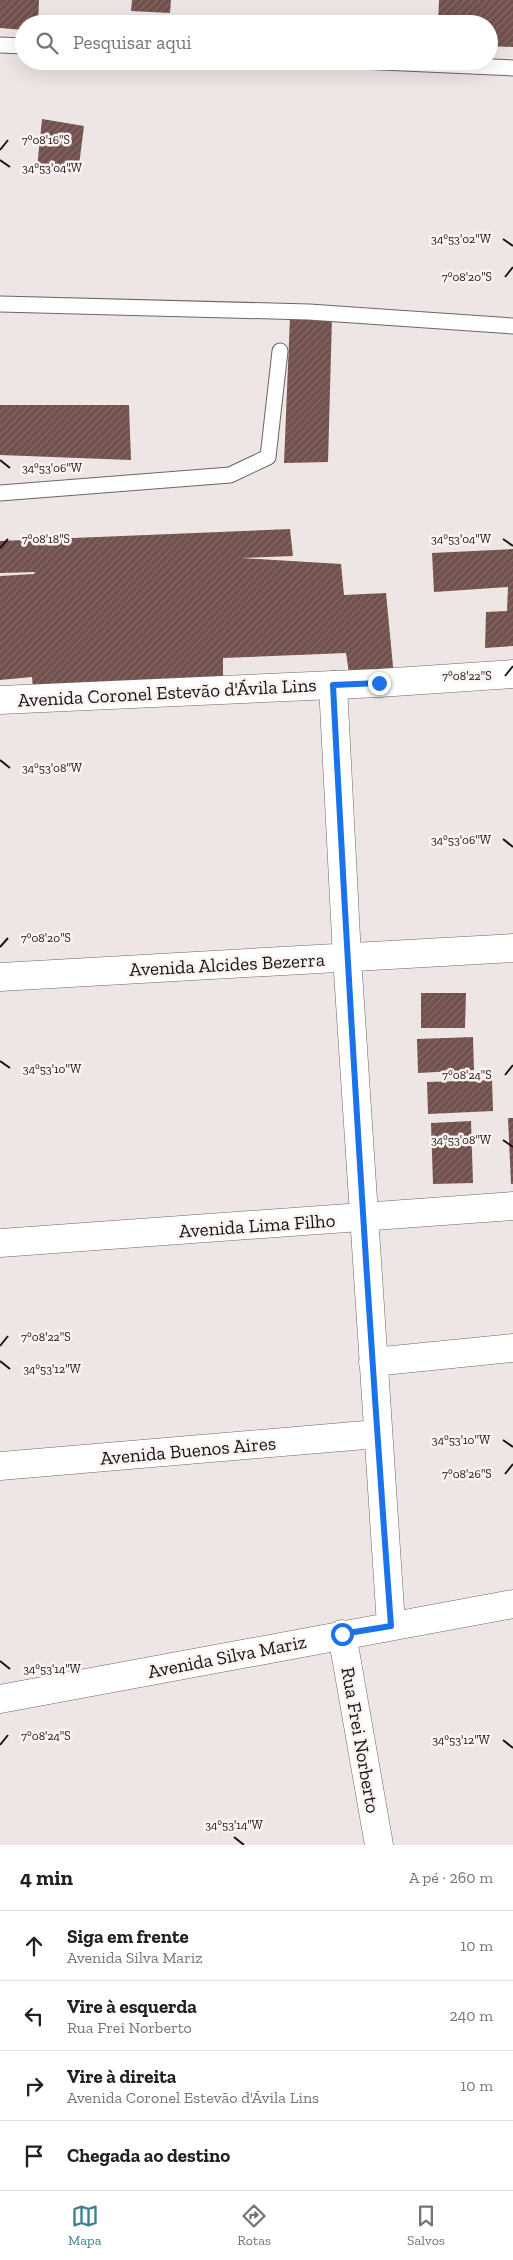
<!DOCTYPE html>
<html lang="pt">
<meta charset="utf-8">
<style>
body{margin:0;font-family:"Zilla Slab",serif;background:#f6f6f6;color:#202124}
.stop{position:absolute;width:15px;height:15px;margin:-11px;border:4px solid #1a73e8;border-radius:50%;background:#fff}
.stop.end{background:#1a73e8;border-color:#fff;box-shadow:0 1px 5px #0008}
.list{margin:0;padding:0;list-style:none}
h2{display:flex;justify-content:space-between;align-items:center;height:65px;margin:0;padding:0 20px;font-size:21px}
h2 small{font-size:16px;font-weight:400;color:#757577}
.list li{display:grid;grid-template-columns:32px 1fr auto;gap:15px;align-items:center;box-sizing:border-box;height:70px;padding:0 20px;border-top:1px solid #e0e0e0}
.list b{display:block;font-size:19px;white-space:nowrap}
.list p{margin:0;font-size:16px;white-space:nowrap;color:#757577}
.list em{font-size:16px;font-style:normal;color:#757577}
.icon{flex:none;width:28px;height:28px;fill:none;stroke:currentColor;stroke-width:2;stroke-linecap:round;stroke-linejoin:round}
.map{position:relative;flex:none;width:513px;height:1845px;overflow:hidden}
.search{position:absolute;background:#fff;box-shadow:0 5px 20px #0002;left:15px;right:15px;top:15px;height:55px;display:flex;align-items:center;gap:12px;box-sizing:border-box;padding:0 18px;border-radius:28px;color:#757577;font-size:19px}
.sheet{height:345px;background:#fff}
nav{display:flex;justify-content:space-around;align-items:center;box-sizing:border-box;height:70px;border-top:1px solid #e0e0e0;background:#fff;font-size:14px;color:#757577}
nav a{display:grid;justify-items:center;gap:2px}
nav .on{color:#3a818b}
.map>svg:first-child{display:block}
.building{fill:url(#building-hatch)}
.lines{fill:none;stroke-linecap:round;stroke-linejoin:round}
.service-casing{stroke:#6d6665;stroke-width:17}
.minor-casing{stroke:#6d6665;stroke-width:29}
.tertiary-casing{stroke:#6d6665;stroke-width:29}
.service{stroke:#fff;stroke-width:15}
.minor{stroke:#fff;stroke-width:28}
.tertiary{stroke:#fff;stroke-width:28}
.route{stroke:#1a73e8;stroke-width:6}
.ticks{fill:none;stroke:#171414;stroke-width:2}
.labels{text-anchor:middle;stroke-width:5;stroke-linejoin:round;paint-order:stroke}
.street-label{font-size:19px;fill:#171414;stroke:#fbf3f2}
.ticks-label{font-size:12px;text-anchor:middle;fill:#171414;stroke:#fbf3f2;stroke-width:5;stroke-linejoin:round;paint-order:stroke}
</style>
<div class="map">
<svg width="513" height="1845" viewBox="0 0 513 1845">
<defs>
<pattern id="building-hatch" width="6" height="6" patternUnits="userSpaceOnUse" patternTransform="scale(1.25)"><rect width="6" height="6" fill="#72504c"/><path d="M-1 1l2-2M0 6l6-6M5 7l2-2" fill="none" stroke="#846a67"/></pattern>
</defs>
<rect width="100%" height="100%" fill="#eee6e5"/>
<!-- building -->
<path class="building" d="M0,0h39l-1,24h-14v6l-24,-2z
M132,0h39l-1,13 -39,-2z
M439,0h74v47l-24,-1v-22h-51z
M42,119l42,7 -6,47 -41,-5z
M290,317h42l-4,145 -44,1z
M0,405h129l2,55 -131,-5z
M290,529l3,27 -52,2 100,6 3,31 42,-2 8,84 -44,3 -4,-27 -123,5v18l-190,13 -1,-12 -32,3v-104l34,-2 1,-2 -35,1v-32z
M513,549v97l-28,2 1,-36 21,-1 1,-24 -74,5 -2,-39z
M421,993h45l-1,35h-44z
M473,1037l1,33 -56,3 -1,-34z
M492,1080l1,31 -65,3 -1,-32z
M508,1118h5v66h-2z
M471,1121l2,62 -40,1 -2,-61z"/>
<g class="lines">
<!-- service casing -->
<g class="service-casing">
<path id="service" d="M0,45l24,1
M359,61l154,7
M0,304l309,8 204,14
M0,493l230,-18 38,-18 12,-106"/>
</g>
<!-- minor casing -->
<g class="minor-casing">
<path id="minor" d="M333,685l14,272 44,668
M0,977l513,-29
M0,1243l513,-37
M373,1362l140,-14
M0,1466l377,-32
M342,1634l37,211"/>
</g>
<!-- tertiary casing -->
<g class="tertiary-casing">
<path id="tertiary" d="M0,700l379,-17 134,-9
M0,1699l513,-95"/>
</g>
<!-- service -->
<use href="#service" class="service"/>
<!-- minor -->
<use href="#minor" class="minor"/>
<!-- tertiary -->
<use href="#tertiary" class="tertiary"/>
</g>
<g class="lines">
<!-- route -->
<path class="route" d="M342,1634l49,-8c-23,-314 -42,-627 -58,-941l46,-2"/>
</g>
<!-- ticks -->
<path class="ticks" d="M0,150l8,-10M0,160l10,7M503,239l10,7M505,277l8,-10M0,460l10,8M503,539l10,7M0,548l8,-9M505,676l8,-10M0,760l10,8M503,839l10,8M0,947l8,-9M0,1061l10,7M505,1075l8,-10M503,1140l10,7M0,1346l8,-10M0,1361l10,8M503,1440l10,7M505,1474l8,-10M0,1661l10,8M503,1740l10,8M0,1745l8,-10M234,1837l10,8"/>
<g class="labels">
<!-- street labels -->
<g class="street-label">
<text transform="translate(167 692) rotate(-3)" y="7">Avenida Coronel Estevão d'Ávila Lins</text>
<text transform="translate(227 964) rotate(-3)" y="7">Avenida Alcides Bezerra</text>
<text transform="translate(257 1225) rotate(-4)" y="7">Avenida Lima Filho</text>
<text transform="translate(188 1450) rotate(-5)" y="7">Avenida Buenos Aires</text>
<text transform="translate(227 1656) rotate(-11)" y="7">Avenida Silva Mariz</text>
<text transform="translate(361 1740) rotate(80)" y="7">Rua Frei Norberto</text>
</g>
</g>
<g class="ticks-label">
<text x="46" y="144">7°08'16"S</text>
<text x="52" y="172">34°53'04"W</text>
<text x="461" y="243">34°53'02"W</text>
<text x="467" y="281">7°08'20"S</text>
<text x="52" y="472">34°53'06"W</text>
<text x="46" y="543">7°08'18"S</text>
<text x="461" y="543">34°53'04"W</text>
<text x="467" y="680">7°08'22"S</text>
<text x="52" y="772">34°53'08"W</text>
<text x="461" y="844">34°53'06"W</text>
<text x="46" y="942">7°08'20"S</text>
<text x="52" y="1073">34°53'10"W</text>
<text x="467" y="1079">7°08'24"S</text>
<text x="461" y="1144">34°53'08"W</text>
<text x="46" y="1341">7°08'22"S</text>
<text x="52" y="1373">34°53'12"W</text>
<text x="461" y="1444">34°53'10"W</text>
<text x="467" y="1478">7°08'26"S</text>
<text x="52" y="1673">34°53'14"W</text>
<text x="46" y="1740">7°08'24"S</text>
<text x="461" y="1744">34°53'12"W</text>
<text x="234" y="1829">34°53'14"W</text>
</g>
</svg>
<div class="stop" style="left:342px;top:1634px"></div>
<div class="stop end" style="left:379px;top:683px"></div>
<div class="search"><svg class="icon" aria-label="search" viewBox="0 0 24 24"><circle cx="10" cy="10" r="6"/><path d="M15 15l6 6"/></svg>Pesquisar aqui</div>
</div>
<section class="sheet">
<h2>4 min<small>A pé · 260 m</small></h2>
<ul class="list">
<li><svg class="icon" aria-label="ahead" viewBox="0 0 24 24"><path d="M12 20V5M6 11l6-6 6 6"/></svg><div><b>Siga em frente</b><p>Avenida Silva Mariz</p></div><em>10 m</em></li>
<li><svg class="icon" aria-label="left" viewBox="0 0 24 24"><path d="M17 20v-9H6M10 6l-5 5 5 5"/></svg><div><b>Vire à esquerda</b><p>Rua Frei Norberto</p></div><em>240 m</em></li>
<li><svg class="icon" aria-label="right" viewBox="0 0 24 24"><path d="M7 20v-9h11M14 6l5 5-5 5"/></svg><div><b>Vire à direita</b><p>Avenida Coronel Estevão d'Ávila Lins</p></div><em>10 m</em></li>
<li><svg class="icon" aria-label="arrive" viewBox="0 0 24 24"><path d="M6 21V4h12l-3 4 3 4H6"/></svg><div><b>Chegada ao destino</b></div></li>
</ul>
</section>
<nav>
<a class="on"><svg class="icon" aria-label="map" viewBox="0 0 24 24"><path d="M3 6l6-2 6 2 6-2v14l-6 2-6-2-6 2zM9 4v14M15 6v14"/></svg>Mapa</a>
<a><svg class="icon" aria-label="directions" viewBox="0 0 24 24"><path d="M12 3l9 9-9 9-9-9zM9 14v-3h6M13 9l2 2-2 2"/></svg>Rotas</a>
<a><svg class="icon" aria-label="saved" viewBox="0 0 24 24"><path d="M7 4h10v16l-5-4-5 4z"/></svg>Salvos</a>
</nav>
